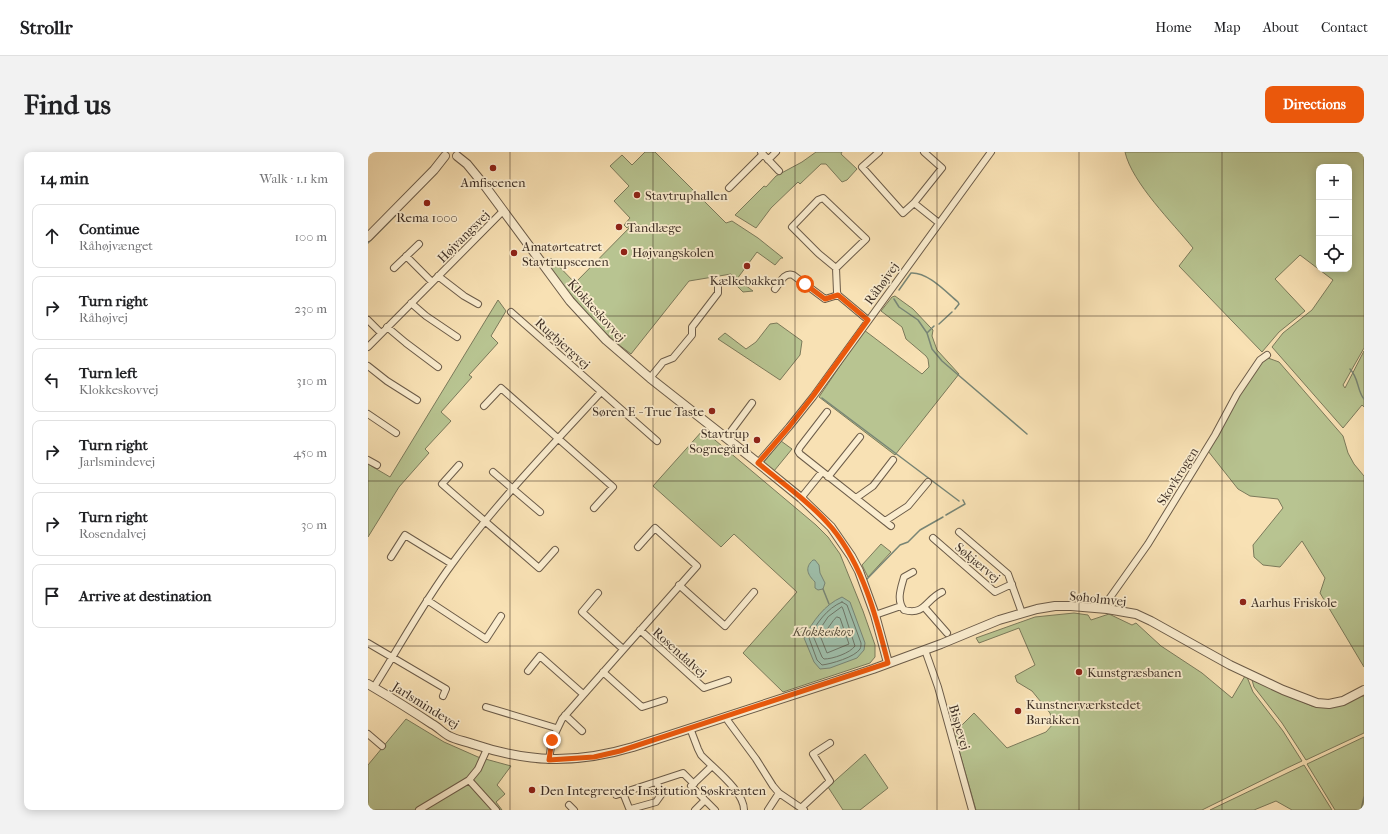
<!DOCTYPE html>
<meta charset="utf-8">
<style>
body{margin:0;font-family:"IM FELL French Canon",serif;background:#f2f2f2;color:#202124}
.controls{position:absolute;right:12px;top:12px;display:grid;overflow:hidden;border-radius:8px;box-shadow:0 2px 10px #0003}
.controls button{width:36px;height:36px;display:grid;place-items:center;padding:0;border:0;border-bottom:1px solid #e0e0e0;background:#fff;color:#202124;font:20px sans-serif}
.stop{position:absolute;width:12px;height:12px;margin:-9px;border:3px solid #ea580c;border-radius:50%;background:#fff}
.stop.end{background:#ea580c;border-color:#fff;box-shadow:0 1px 4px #0008}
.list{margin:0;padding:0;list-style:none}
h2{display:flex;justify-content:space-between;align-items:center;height:52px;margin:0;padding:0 16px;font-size:17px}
h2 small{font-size:13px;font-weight:400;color:#757577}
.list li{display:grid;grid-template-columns:26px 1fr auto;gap:12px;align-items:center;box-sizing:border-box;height:64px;margin:0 8px 8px;padding:0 8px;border:1px solid #e0e0e0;border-radius:8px}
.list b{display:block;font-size:15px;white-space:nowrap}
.list p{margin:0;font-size:13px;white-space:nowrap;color:#757577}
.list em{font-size:13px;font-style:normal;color:#757577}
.icon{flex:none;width:22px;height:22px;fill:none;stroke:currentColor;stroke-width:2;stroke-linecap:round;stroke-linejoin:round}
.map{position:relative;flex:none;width:996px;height:658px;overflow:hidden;border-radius:8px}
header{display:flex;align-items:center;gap:24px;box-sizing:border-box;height:56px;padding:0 20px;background:#fff;border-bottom:1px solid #e0e0e0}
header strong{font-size:19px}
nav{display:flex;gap:22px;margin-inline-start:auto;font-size:14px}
.intro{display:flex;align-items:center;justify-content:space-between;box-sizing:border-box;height:96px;padding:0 24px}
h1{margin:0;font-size:28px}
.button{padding:10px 18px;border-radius:8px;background:#ea580c;color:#fff;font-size:14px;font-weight:700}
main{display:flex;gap:24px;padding:0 24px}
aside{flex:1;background:#fff;border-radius:8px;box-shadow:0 2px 10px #0003}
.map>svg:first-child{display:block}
.green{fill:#b8c491;stroke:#7b7a5b;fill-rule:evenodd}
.water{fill:#9ebeaa;stroke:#788575}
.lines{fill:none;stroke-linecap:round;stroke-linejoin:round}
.shore{stroke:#6e7668;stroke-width:1}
.stream{stroke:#788575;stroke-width:1.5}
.minor-casing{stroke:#6c5c49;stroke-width:8}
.tertiary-casing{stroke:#6c5c49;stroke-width:10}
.minor{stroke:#faecce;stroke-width:6}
.tertiary{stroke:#faecce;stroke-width:8}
.route{stroke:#ea580c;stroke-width:5}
.grid{fill:none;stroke:#3e2f25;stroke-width:1;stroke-opacity:0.55}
.poi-dot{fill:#8f2418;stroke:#faecce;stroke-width:1.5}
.labels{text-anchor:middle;stroke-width:3.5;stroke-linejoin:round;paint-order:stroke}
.poi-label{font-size:13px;fill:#3e2f25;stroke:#faecce;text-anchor:start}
.street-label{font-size:13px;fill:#3e2f25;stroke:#faecce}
.park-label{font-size:13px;font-style:italic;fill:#564d3b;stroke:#faecce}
</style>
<header>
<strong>Strollr</strong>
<nav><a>Home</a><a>Map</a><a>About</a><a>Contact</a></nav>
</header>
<div class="intro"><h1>Find us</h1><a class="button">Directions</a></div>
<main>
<aside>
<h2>14 min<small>Walk · 1.1 km</small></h2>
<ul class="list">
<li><svg class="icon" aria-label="ahead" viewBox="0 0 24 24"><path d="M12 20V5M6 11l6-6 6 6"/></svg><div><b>Continue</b><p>Råhøjvænget</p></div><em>100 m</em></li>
<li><svg class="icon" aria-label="right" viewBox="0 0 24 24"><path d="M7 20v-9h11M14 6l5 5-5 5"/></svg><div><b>Turn right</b><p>Råhøjvej</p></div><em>230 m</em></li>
<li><svg class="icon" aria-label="left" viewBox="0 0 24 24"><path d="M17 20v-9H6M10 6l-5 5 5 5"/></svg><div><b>Turn left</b><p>Klokkeskovvej</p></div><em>310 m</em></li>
<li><svg class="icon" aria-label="right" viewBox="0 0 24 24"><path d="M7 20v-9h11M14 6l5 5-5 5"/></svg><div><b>Turn right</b><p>Jarlsmindevej</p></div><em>450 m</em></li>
<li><svg class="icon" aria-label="right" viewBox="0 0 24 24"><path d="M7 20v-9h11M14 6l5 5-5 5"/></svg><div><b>Turn right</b><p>Rosendalvej</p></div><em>30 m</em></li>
<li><svg class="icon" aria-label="arrive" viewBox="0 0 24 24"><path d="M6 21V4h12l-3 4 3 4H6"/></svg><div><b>Arrive at destination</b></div></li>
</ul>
</aside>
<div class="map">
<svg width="996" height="658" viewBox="0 0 996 658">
<rect width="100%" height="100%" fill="#f8e1b4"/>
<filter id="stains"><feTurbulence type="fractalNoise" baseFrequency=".005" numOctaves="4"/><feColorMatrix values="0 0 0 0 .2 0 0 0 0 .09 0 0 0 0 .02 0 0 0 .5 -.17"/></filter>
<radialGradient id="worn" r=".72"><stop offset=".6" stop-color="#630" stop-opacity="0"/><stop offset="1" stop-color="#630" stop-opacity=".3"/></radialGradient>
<!-- green -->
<path class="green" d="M277,0h10l71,71 6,-2 26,17 25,20h-2l-6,7 -18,-13 -20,27 16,12 -10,1 -8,-8 -4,-10 -42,7 -58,73c-34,-24 -59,-58 -85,-91l5,-5 24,25 59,-60 -7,5 -3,-3 6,-7 -16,-17 15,-15 -19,-20 12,-11 10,10z
M448,0h26l-1,2 16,15 -10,11 -5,2 -16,-18h-5l-21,20 -2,-2 -27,26 -15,20 -21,-13 29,-29 2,1 10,-11 26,-14z
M757,0h239v196l-21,37 2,3 19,-37v56l-2,-2 -19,23 -71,-81 11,-14 29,-23 21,-30 -33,-25 -25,24 30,32 -26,21 -17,20 -83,-86 14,-18c-20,-25 -61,-65 -68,-96zM951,15h30v102h-30z
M527,144l18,13 17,18 3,3 -1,6 5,14 22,24 -64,81 -76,-58 45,-67 58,44 7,-7 -1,-8 -2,-3 -20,-17 -4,-12 -21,-16 11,-14z
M130,148l8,11 -15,25 7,7 -29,32 3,2 -31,35 10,9 -26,28 4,4 -30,34 -31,50v-73l22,13z
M409,171l25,18 -2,14 -20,25 -62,-41 7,-6 21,16 10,-7 14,-18z
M900,206l11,4 64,74 5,17 6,11 10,12v191l-44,-74 5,-15 -23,-37 -22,26 -17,-2 -9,-8 -1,-12 30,-37 -5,-9 -28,-3 -12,-7 -30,-38 35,-62 19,-27z
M335,278l113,95 12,12 12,17 23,57 12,34v12l-5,6 -87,29 -40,-39 54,-61 -63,-58 -13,13 -68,-61z
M413,289l11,8 -18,22 -11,-8z
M513,392l10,8 -23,25 -6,-12z
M706,461l14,2 3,5 18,-6 23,11 4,-2 25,23 41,27 30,25 13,-22 2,1 6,15 30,39 19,30 -15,7 -85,42h-226l-22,-77 20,-20 33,35 39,-16 7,-8 -3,-11 -18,-22 -15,-9 -2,-6 20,-11 -16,-37 -40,15 -3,-5 59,-21z
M884,528l60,26 14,1 36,-11h2v37l-58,27 -24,-37 -28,-36z
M38,567l38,23 34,15 33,9 -14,19 8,9 -9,8 6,8h-131l-3,-2v-43z
M996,585v73h-29l-28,-46z
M497,602l23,34 -28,22h-17l-15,-23z
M936,613l28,45h-40l-16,-9 -22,9h-44z"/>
<!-- water -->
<path class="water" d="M445,408h2l4,5 1,8 5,10 -2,6 -5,1 -3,-2v-6c-7,-7 -11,-14 -2,-22z
M474,445l8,5 15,41 -1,7 -7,8 -27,10 -10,1 -6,-7 -10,-24c9,-17 20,-33 38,-41z"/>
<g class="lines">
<!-- shore -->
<path class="shore" d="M474,450l5,3 14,38c0,2 0,4 -1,6 -5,8 -29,15 -38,16l-5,-5 -8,-22c7,-14 18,-30 33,-36z
M474,455l1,2 12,37c-5,7 -22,13 -31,13l-2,-2 -8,-19 14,-21z
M469,465l3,1 9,26 -22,9 -6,-15 12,-17z"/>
<!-- stream -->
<path class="stream" d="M0,91l28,-28
M531,138l12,-17c17,-1 35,19 47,29l1,2 -4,5
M526,147l5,8 19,13 9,13 5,16 10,12 85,73
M571,172l13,-12
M559,181l7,-7
M982,217c9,9 7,22 14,30
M454,246l137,103
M578,363l19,-11 -2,-4
M499,427l33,-34 8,-3 12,-12 23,-13
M455,437l6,15
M993,658l3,-13"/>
<!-- minor casing -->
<g class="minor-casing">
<path id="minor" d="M393,0l18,19
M511,0l-17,15 41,46 11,-10 28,-35 -18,-16
M400,8l8,-8
M361,36l34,-34
M546,51l25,20
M38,104l26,26
M26,116l25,-24
M468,116l-17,-14 -27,-27 26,-27 5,-2 43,41 -30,29 1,24 1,3 30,25
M70,124l26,20 14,8
M407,137c5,-6 9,-17 18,-14l32,24 13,-4
M43,151l15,13 31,21
M143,160l146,129
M0,168l13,13
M19,175l19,16 32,24
M0,195l135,-136
M0,214l19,15 30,19
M282,226l13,-16 10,-4 19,-23v-8l26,-34v-7
M116,254l17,-18 112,99 -19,21
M459,260l-27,35 -2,4 2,3 91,72
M0,262l28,19
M358,286l26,-35
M0,308l9,5
M390,311l31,-36 24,-30 178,-245
M91,313l-17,19 97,84 16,-18
M125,320l47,40
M460,325l32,-40
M433,346l21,-26
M488,346l17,-12 20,-26
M517,369l23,-15 20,-24
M591,380l49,42 14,39
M565,386l62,54 17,-8
M23,405l14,-22 47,29
M545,420l-9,5c-3,11 -8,23 0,33 21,6 22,-11 38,-18
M311,433l46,41 29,-34
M230,441l-16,19 41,37
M59,448l59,39 15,-23
M557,456l22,25
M739,457l2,-10 39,-55 67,-109 22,-41 23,-34 7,-5
M507,463l26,-9
M272,478l64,58 24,-8
M0,491l78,46 -3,7
M557,498l13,37 34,123
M160,519l12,-15 43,38
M235,520l39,35 22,-7
M6,535c26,-41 49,-84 78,-123 44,-61 98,-116 149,-172
M118,555l70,21
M197,563l17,16
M359,564l1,5 28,38 17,27 6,7 25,17
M322,576l8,21 3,6c13,14 43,36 43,55
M0,582l14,12
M181,608l3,-20 10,-21 135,-153 -42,-38 -17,19
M344,614l-21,20 24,24
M101,628l27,30
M255,641l6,15 2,1 25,-7 5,-7 -4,-13
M248,643l67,-22 11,11
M201,653l5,5
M433,656l29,-27 -17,-27 17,-11
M51,658l50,-30 9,-11 9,-20
M327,658l10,-10
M400,658l11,-17"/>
</g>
<!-- tertiary casing -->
<g class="tertiary-casing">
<path id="tertiary" d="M89,4l10,8 18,22 85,115 36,39 44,38 108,85 43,35 30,29 20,29 8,15 16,44 13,48
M0,85l66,-67 11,-14
M0,532c22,13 43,26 64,40 6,3 11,9 17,12 7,4 16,5 24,8 56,19 103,20 160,3l240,-78 68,-25 58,-24 38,-11 18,-3h16l36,3 29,5 15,7 79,44 53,25 34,13 12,1 14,-3 21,-11"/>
</g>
<!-- minor -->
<use href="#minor" class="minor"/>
<!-- tertiary -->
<use href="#tertiary" class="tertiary"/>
</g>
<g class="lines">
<!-- route -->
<path class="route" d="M184,588l-3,20 45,-3 26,-6 268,-88c-12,-47 -25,-97 -56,-135 -21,-25 -49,-44 -74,-65l31,-36 24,-31 55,-76 -30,-25 -13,4 -20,-15"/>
</g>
<!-- grid -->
<path class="grid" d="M142,0v658M285,0v658M427,0v658M569,0v658M711,0v658M854,0v658M0,164h996M0,329h996M0,494h996"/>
<!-- markers -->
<g class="poi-dot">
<circle cx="125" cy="16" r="4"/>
<circle cx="269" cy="43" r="4"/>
<circle cx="59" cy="51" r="4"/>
<circle cx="251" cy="75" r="4"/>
<circle cx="256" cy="100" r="4"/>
<circle cx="146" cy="101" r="4"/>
<circle cx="379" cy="114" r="4"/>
<circle cx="344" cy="259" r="4"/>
<circle cx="389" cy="288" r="4"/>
<circle cx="875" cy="450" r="4"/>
<circle cx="711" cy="520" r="4"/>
<circle cx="650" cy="559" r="4"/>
<circle cx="164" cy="638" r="4"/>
</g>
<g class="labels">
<!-- poi labels -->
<g class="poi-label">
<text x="125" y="35" text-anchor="middle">Amfiscenen</text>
<text x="277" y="48">Stavtruphallen</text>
<text x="59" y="70" text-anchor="middle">Rema 1000</text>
<text x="259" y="80">Tandlæge</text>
<text x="154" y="99">Amatørteatret<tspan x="154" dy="15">Stavtrupscenen</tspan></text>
<text x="264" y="105">Højvangskolen</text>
<text x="379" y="133" text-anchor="middle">Kælkebakken</text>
<text x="336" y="264" text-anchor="end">Søren E - True Taste</text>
<text x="381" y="286" text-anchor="end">Stavtrup<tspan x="381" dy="15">Sognegård</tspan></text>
<text x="883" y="455">Aarhus Friskole</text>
<text x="719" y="525">Kunstgræsbanen</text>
<text x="658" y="557">Kunstnerværkstedet<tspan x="658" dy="15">Barakken</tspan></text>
<text x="172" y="643">Den Integrerede Institution Søskrænten</text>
</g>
<!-- street labels -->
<g class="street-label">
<text transform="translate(95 84) rotate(-45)" y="5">Højvangsvej</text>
<text transform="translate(513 131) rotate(-54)" y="5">Råhøjvej</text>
<text transform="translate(229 158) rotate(48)" y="5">Klokkeskovvej</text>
<text transform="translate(195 191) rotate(42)" y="5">Rugbjergvej</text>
<text transform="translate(809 324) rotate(-58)" y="5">Skovkrogen</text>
<text transform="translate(610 410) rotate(40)" y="5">Søkjærvej</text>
<text transform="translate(730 446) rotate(6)" y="5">Søholmvej</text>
<text transform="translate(312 500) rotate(42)" y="5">Rosendalvej</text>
<text transform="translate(58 553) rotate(32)" y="5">Jarlsmindevej</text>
<text transform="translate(592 575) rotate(74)" y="5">Bispevej</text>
</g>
<!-- park labels -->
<g class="park-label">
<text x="455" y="484">Klokkeskov</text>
</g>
</g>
<rect width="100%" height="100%" filter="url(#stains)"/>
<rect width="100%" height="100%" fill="url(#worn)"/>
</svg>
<div class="controls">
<button>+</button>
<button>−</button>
<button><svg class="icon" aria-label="locate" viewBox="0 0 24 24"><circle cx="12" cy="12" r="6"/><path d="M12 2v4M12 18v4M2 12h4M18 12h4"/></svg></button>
</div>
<div class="stop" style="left:437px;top:132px"></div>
<div class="stop end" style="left:184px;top:588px"></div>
</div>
</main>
